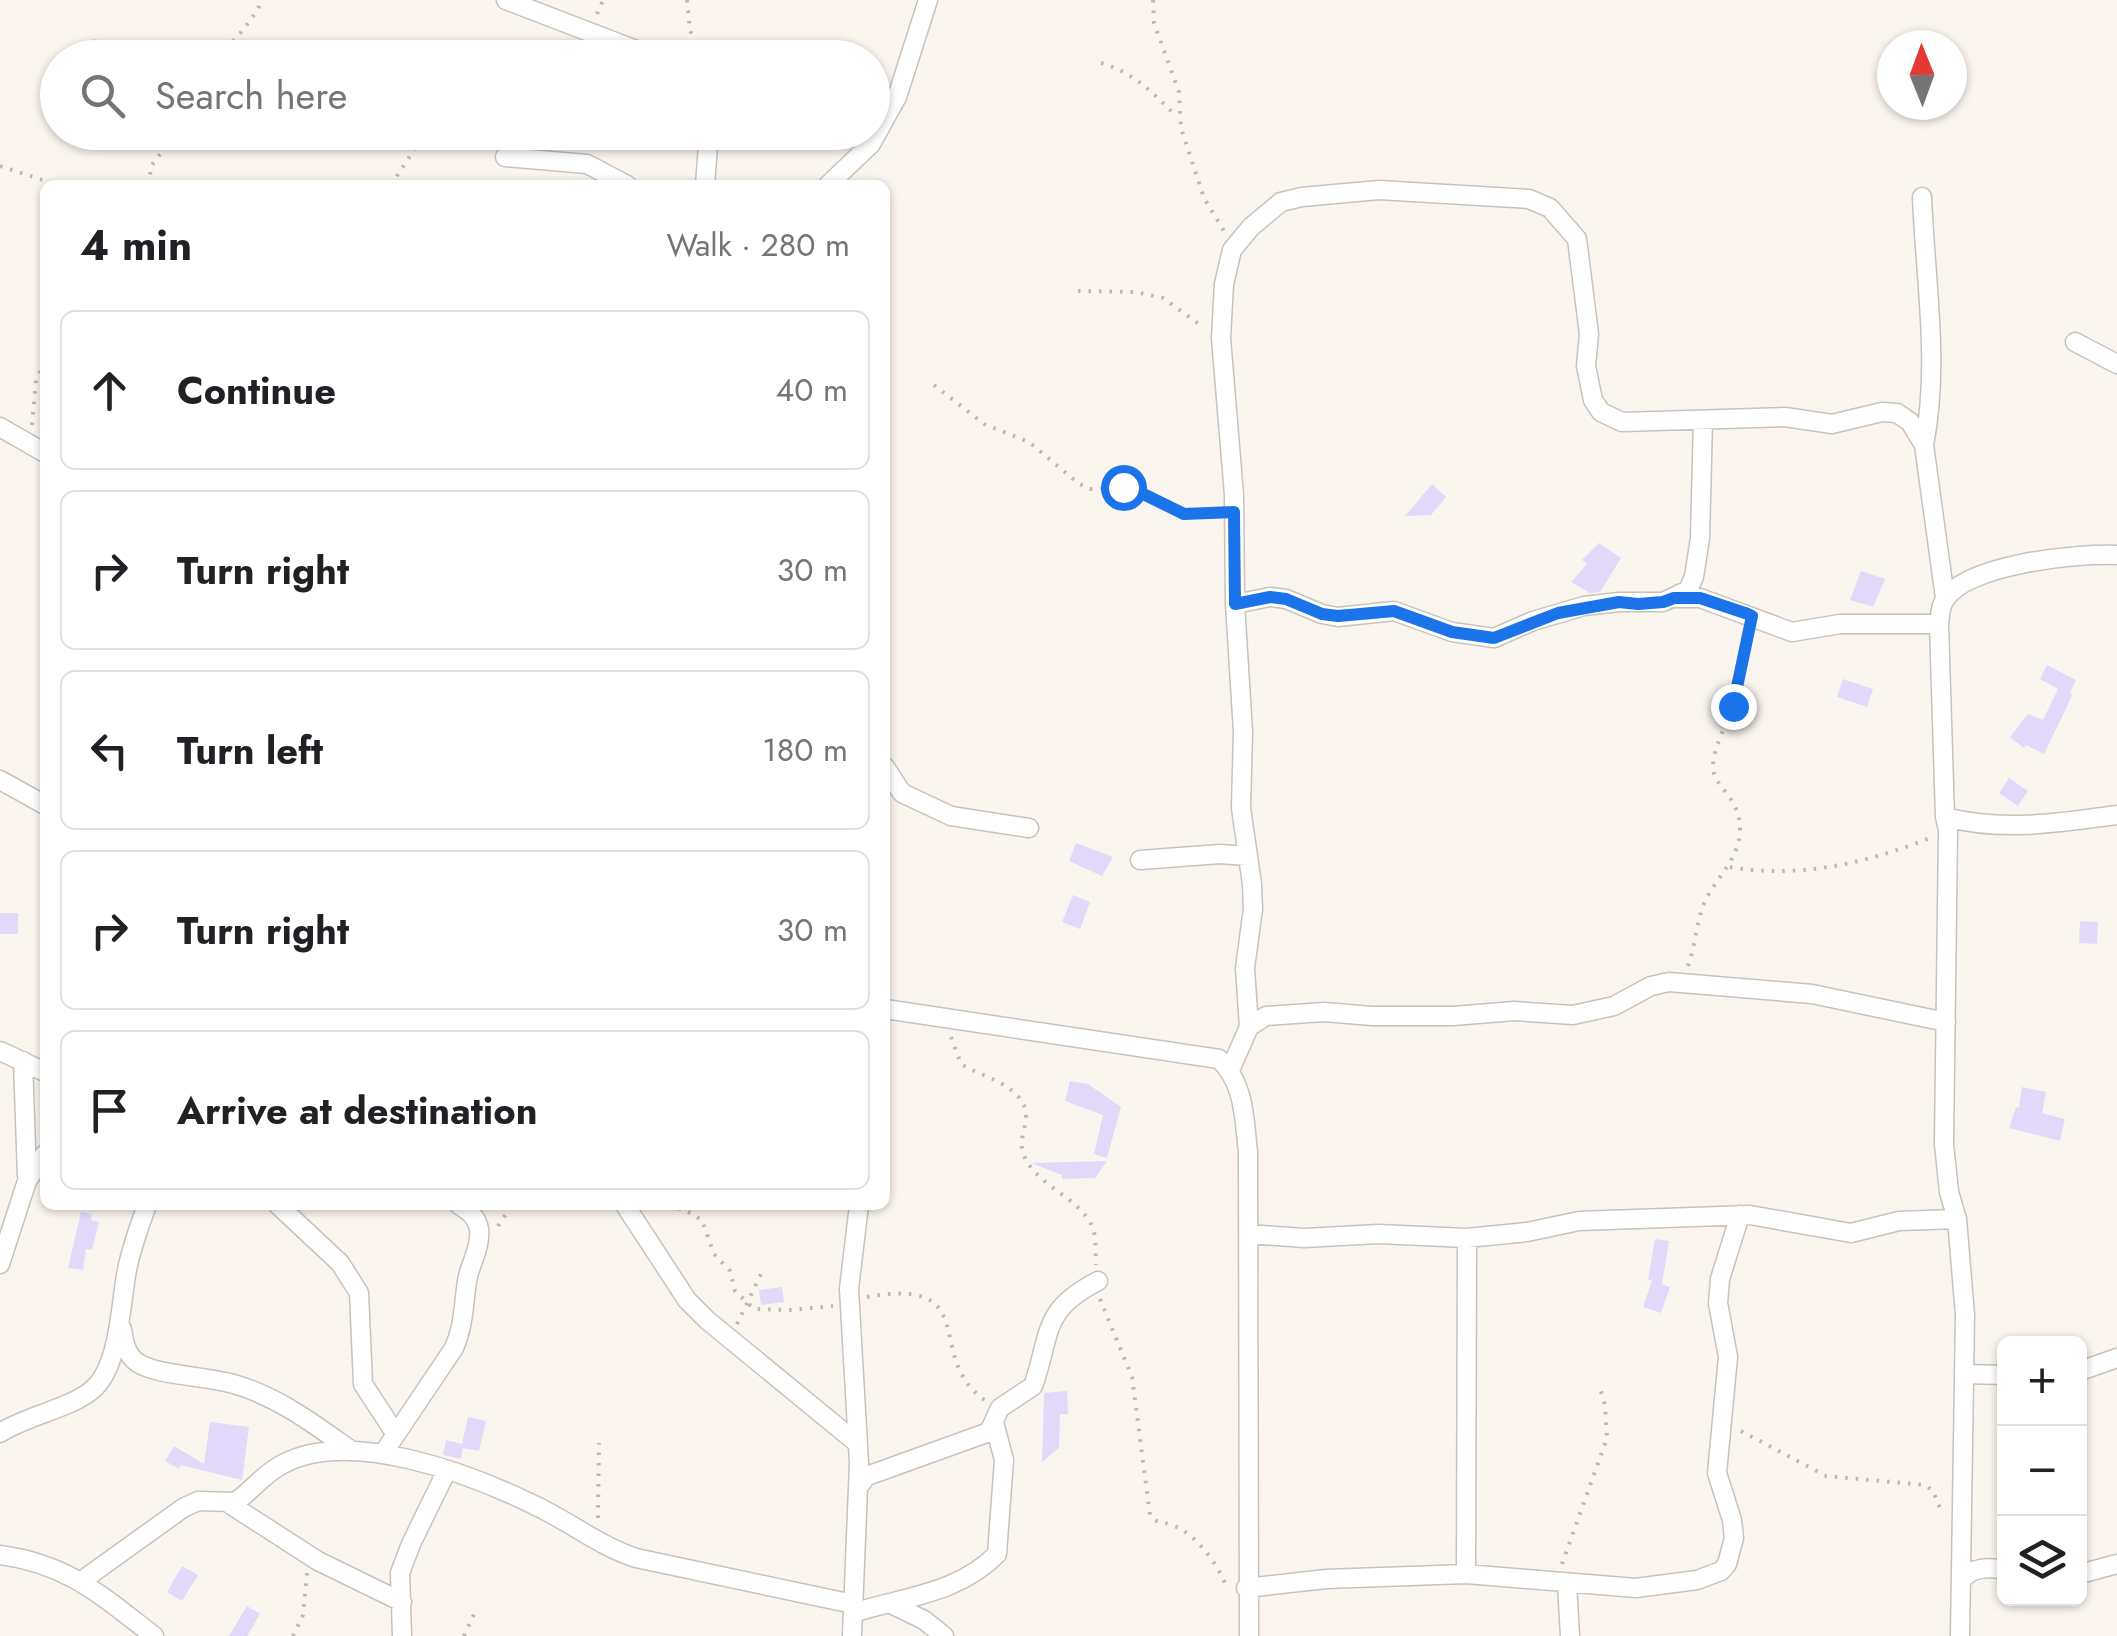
<!DOCTYPE html>
<meta charset="utf-8">
<style>
body{margin:0;font-family:Jost,sans-serif;background:#f2f2f2;color:#202124}
.controls{position:absolute;right:30px;bottom:30px;display:grid;overflow:hidden;border-radius:15px;box-shadow:0 2px 8px #0004}
.controls button{width:90px;height:90px;display:grid;place-items:center;padding:0;border:0;border-bottom:2px solid #e0e0e0;background:#fff;color:#202124;font:50px sans-serif}
.compass{position:absolute;left:1877px;top:30px;width:90px;height:90px;border-radius:50%;background:#fff;box-shadow:0 2px 8px #0004;rotate:359deg}
.stop{position:absolute;width:30px;height:30px;margin:-22px;border:8px solid #1a73e8;border-radius:50%;background:#fff}
.stop.end{background:#1a73e8;border-color:#fff;box-shadow:0 2px 10px #0008}
.list{margin:0;padding:0;list-style:none}
h2{display:flex;justify-content:space-between;align-items:center;height:130px;margin:0;padding:0 40px;font-size:42px}
h2 small{font-size:32px;font-weight:400;color:#757577}
.list li{display:grid;grid-template-columns:65px 1fr auto;gap:30px;align-items:center;box-sizing:border-box;height:160px;margin:0 20px 20px;padding:0 20px;border:2px solid #e0e0e0;border-radius:15px}
.list b{display:block;font-size:38px;white-space:nowrap}
.list em{font-size:32px;font-style:normal;color:#757577}
.icon{flex:none;width:55px;height:55px;fill:none;stroke:currentColor;stroke-width:2;stroke-linecap:round;stroke-linejoin:round}
.map{position:relative;flex:none;width:2117px;height:1636px;overflow:hidden}
.search{position:absolute;background:#fff;box-shadow:0 2px 8px #0004;left:40px;top:40px;width:850px;height:110px;display:flex;align-items:center;gap:25px;box-sizing:border-box;padding:0 35px;border-radius:55px;color:#757577;font-size:38px}
.panel{position:absolute;background:#fff;box-shadow:0 2px 8px #0004;left:40px;top:180px;width:850px;height:1030px;border-radius:15px}
.map>svg:first-child{display:block}
.building{fill:#e0d9fa}
.lines{fill:none;stroke-linecap:round;stroke-linejoin:round}
.minor-casing{stroke:#c8c2bc;stroke-width:21}
.path{stroke:#bcb7b2;stroke-width:4;stroke-dasharray:2.5 8;stroke-linecap:butt}
.minor{stroke:#fff;stroke-width:18}
.route{stroke:#1a73e8;stroke-width:12}
</style>
<div class="map">
<svg width="2117" height="1636" viewBox="0 0 2117 1636">
<rect width="100%" height="100%" fill="#fbf5ef"/>
<!-- building -->
<path class="building" d="M92,39l18,2 -2,17h-19z
M1432,484l14,13 -15,18 -26,1z
M1599,543l22,15 -21,34 -10,1 -19,-11 16,-18 -5,-4z
M1861,571l24,8 -12,28 -23,-7z
M2047,665l29,15 -6,13 3,1 -29,60 -18,-9 -2,3 -14,-11 18,-23 15,6 15,-31 -18,-10z
M1843,679l30,10 -6,18 -30,-10z
M2009,778l19,13 -10,15 -19,-13z
M1076,843l37,14 -11,19 -33,-15z
M1073,895l17,7 -10,27 -18,-7z
M0,913h18v21h-18z
M2080,921l18,1 -1,22 -18,-1z
M1070,1081l18,3 33,23 -14,51 -13,-4 9,-39 -38,-14z
M2022,1087l24,5 -4,21 23,6 -5,22 -51,-13 7,-21 3,1z
M1107,1161l-12,17 -33,1v-4l-31,-12z
M81,1212l11,2 -1,6 8,2 -7,28 -6,-1 -3,21 -15,-2z
M1655,1239l14,2 -7,43 8,3 -9,26 -18,-6 9,-26 -4,-2z
M782,1287l2,15 -23,3 -2,-15z
M1067,1391l1,23h-8l-1,34 -17,14 2,-69z
M468,1417l18,4 -7,30 -16,-3 -2,11 -18,-4 3,-15 16,4z
M210,1422l39,5 -7,53 -61,-15 -2,4 -14,-8 9,-15 30,18z
M182,1566l16,9 -16,26 -15,-9z
M247,1606l13,8 -13,22h-18z"/>
<g class="lines">
<!-- minor casing -->
<g class="minor-casing">
<path id="minor" d="M506,0l151,58
M838,132l33,12
M505,157l82,7 40,21
M705,185l4,-53
M828,185l43,-41 26,-47 31,-97
M1922,197c3,81 18,167 2,248
M2075,342l42,22
M0,427l45,26
M1675,598h25l92,34 48,-8h99
M1235,604l35,-7 16,2 36,15 16,3 56,-6 58,21 42,6 39,-17 51,-15 35,-4h44l25,-12 6,-13 6,-39 3,-118
M885,767l17,26 49,23 78,12
M0,780l45,25
M1945,817c58,15 113,6 172,-2
M1140,860l80,-6 27,2
M885,1009l334,50c26,25 25,59 29,93l1,484
M1249,1027l-4,-59 8,-59 -1,-25 -11,-76 2,-76 -8,-128 -1,-109 -13,-157 3,-54 8,-34 19,-23 30,-25 21,-5 77,-7 150,9 21,9 27,31 12,95 -3,32 7,34 8,12 21,10 163,-5 47,7 50,-12 15,1 13,9 14,23 21,153
M0,1051l45,21
M23,1061l4,115
M1230,1070l19,-43 17,-11 58,-4 48,4h81l61,-5 59,4 41,-9 37,-20 18,-4 143,12 134,28
M278,1205l62,58 19,30 4,91 32,49
M625,1205l62,95 20,20 150,123
M1249,1234l55,4 74,-4 89,4 60,-6 52,-11 171,-6 101,18 48,-12 58,-2
M0,1264l27,-83 18,-27
M122,1329c2,13 4,26 16,34 20,13 72,13 99,22 43,13 78,40 115,66
M2080,1371l37,-13
M1966,1374l38,1
M0,1433c26,-17 71,-25 92,-43 29,-24 28,-90 36,-125 5,-21 12,-41 19,-60
M384,1452l70,-104c11,-24 9,-47 14,-72 4,-15 13,-31 11,-47 -2,-12 -10,-18 -20,-24
M859,1486l8,-10 122,-44 11,-24 33,-22c19,-53 7,-75 65,-105
M228,1503l90,58 84,41
M0,1555c68,9 102,41 154,81
M1466,1574l1,-336
M2080,1574l37,-10
M1962,1580c8,-13 28,-13 42,-10
M80,1582l103,-74 15,-7 37,1c17,-11 29,-29 48,-38 67,-36 188,10 251,41 35,16 65,41 102,53l217,46
M1567,1584l3,52
M1246,1588l80,-9 140,-5 170,14 61,-8 24,-9 6,-7 7,-26 -2,-18 -15,-47 11,-116 -10,-54 2,-24 20,-64
M889,1603l35,17 20,16
M853,1613c50,-16 105,-19 144,-59l7,-94 -9,-34
M402,1636l-2,-63 11,-29 36,-74
M852,1636l7,-173 -10,-174 10,-84
M1960,1636l5,-321 -8,-96 -8,-27 -5,-48 4,-314 -3,-13 -6,-193c1,-7 1,-16 5,-23 20,-37 135,-48 173,-46"/>
</g>
<!-- path -->
<path class="path" d="M687,0l3,30 10,28
M1153,0l1,23 25,69 2,36 23,70 20,33
M597,14l6,-14
M220,58c15,-21 32,-35 42,-58
M1101,63c34,10 52,30 76,54
M0,166l58,19
M149,185l2,-19 26,-34
M391,185l29,-44
M1078,291l58,1 27,6 40,29
M934,385l50,39 45,18 49,41 12,6 41,-1 53,26 30,-1
M32,425l4,-45 9,-18
M1730,867c68,12 137,-4 200,-29
M1688,966c7,-20 8,-40 15,-60 10,-26 36,-45 37,-75 1,-33 -25,-43 -27,-62 -1,-21 15,-46 21,-66 6,-22 8,-46 13,-68
M951,1037l10,27c19,12 45,16 60,36 13,18 -4,35 2,53 11,32 55,43 69,73 5,11 3,27 4,39
M647,1205l36,4 19,11 12,34 16,17 5,20 19,18 39,1 40,-4
M498,1226l14,-21
M867,1297c118,-21 55,61 119,104
M1100,1299l32,78 18,138c8,10 12,6 22,10 25,9 46,40 55,63
M737,1324l27,-56
M1741,1431l85,45 99,9 8,6 9,22
M598,1518l1,-75
M1562,1564l45,-126 -2,-33 -5,-17
M293,1636l10,-21 4,-42
M464,1636l11,-24"/>
<!-- minor -->
<use href="#minor" class="minor"/>
</g>
<g class="lines">
<!-- route -->
<path class="route" d="M1123,487l8,1 53,26 50,-2 1,92 35,-7 16,2 36,15 16,2 56,-5 58,21 42,6 64,-25 61,-11 19,2 25,-2 11,-4h26l48,16 4,2 -19,90"/>
</g>
</svg>
<div class="controls">
<button>+</button>
<button>−</button>
<button><svg class="icon" aria-label="layers" viewBox="0 0 24 24"><path d="M12 4l9 5-9 5-9-5zM3 14l9 5 9-5"/></svg></button>
</div>
<svg class="compass" viewBox="-18 -18 36 36"><path d="M0-13l5 13h-10z" fill="#e53935"/><path d="M0 13l5-13h-10z" fill="#757577"/></svg>
<div class="stop" style="left:1123px;top:487px"></div>
<div class="stop end" style="left:1733px;top:706px"></div>
<div class="search"><svg class="icon" aria-label="search" viewBox="0 0 24 24"><circle cx="10" cy="10" r="6"/><path d="M15 15l6 6"/></svg>Search here</div>
<section class="panel">
<h2>4 min<small>Walk · 280 m</small></h2>
<ul class="list">
<li><svg class="icon" aria-label="ahead" viewBox="0 0 24 24"><path d="M12 20V5M6 11l6-6 6 6"/></svg><div><b>Continue</b></div><em>40 m</em></li>
<li><svg class="icon" aria-label="right" viewBox="0 0 24 24"><path d="M7 20v-9h11M14 6l5 5-5 5"/></svg><div><b>Turn right</b></div><em>30 m</em></li>
<li><svg class="icon" aria-label="left" viewBox="0 0 24 24"><path d="M17 20v-9H6M10 6l-5 5 5 5"/></svg><div><b>Turn left</b></div><em>180 m</em></li>
<li><svg class="icon" aria-label="right" viewBox="0 0 24 24"><path d="M7 20v-9h11M14 6l5 5-5 5"/></svg><div><b>Turn right</b></div><em>30 m</em></li>
<li><svg class="icon" aria-label="arrive" viewBox="0 0 24 24"><path d="M6 21V4h12l-3 4 3 4H6"/></svg><div><b>Arrive at destination</b></div></li>
</ul>
</section>
</div>
